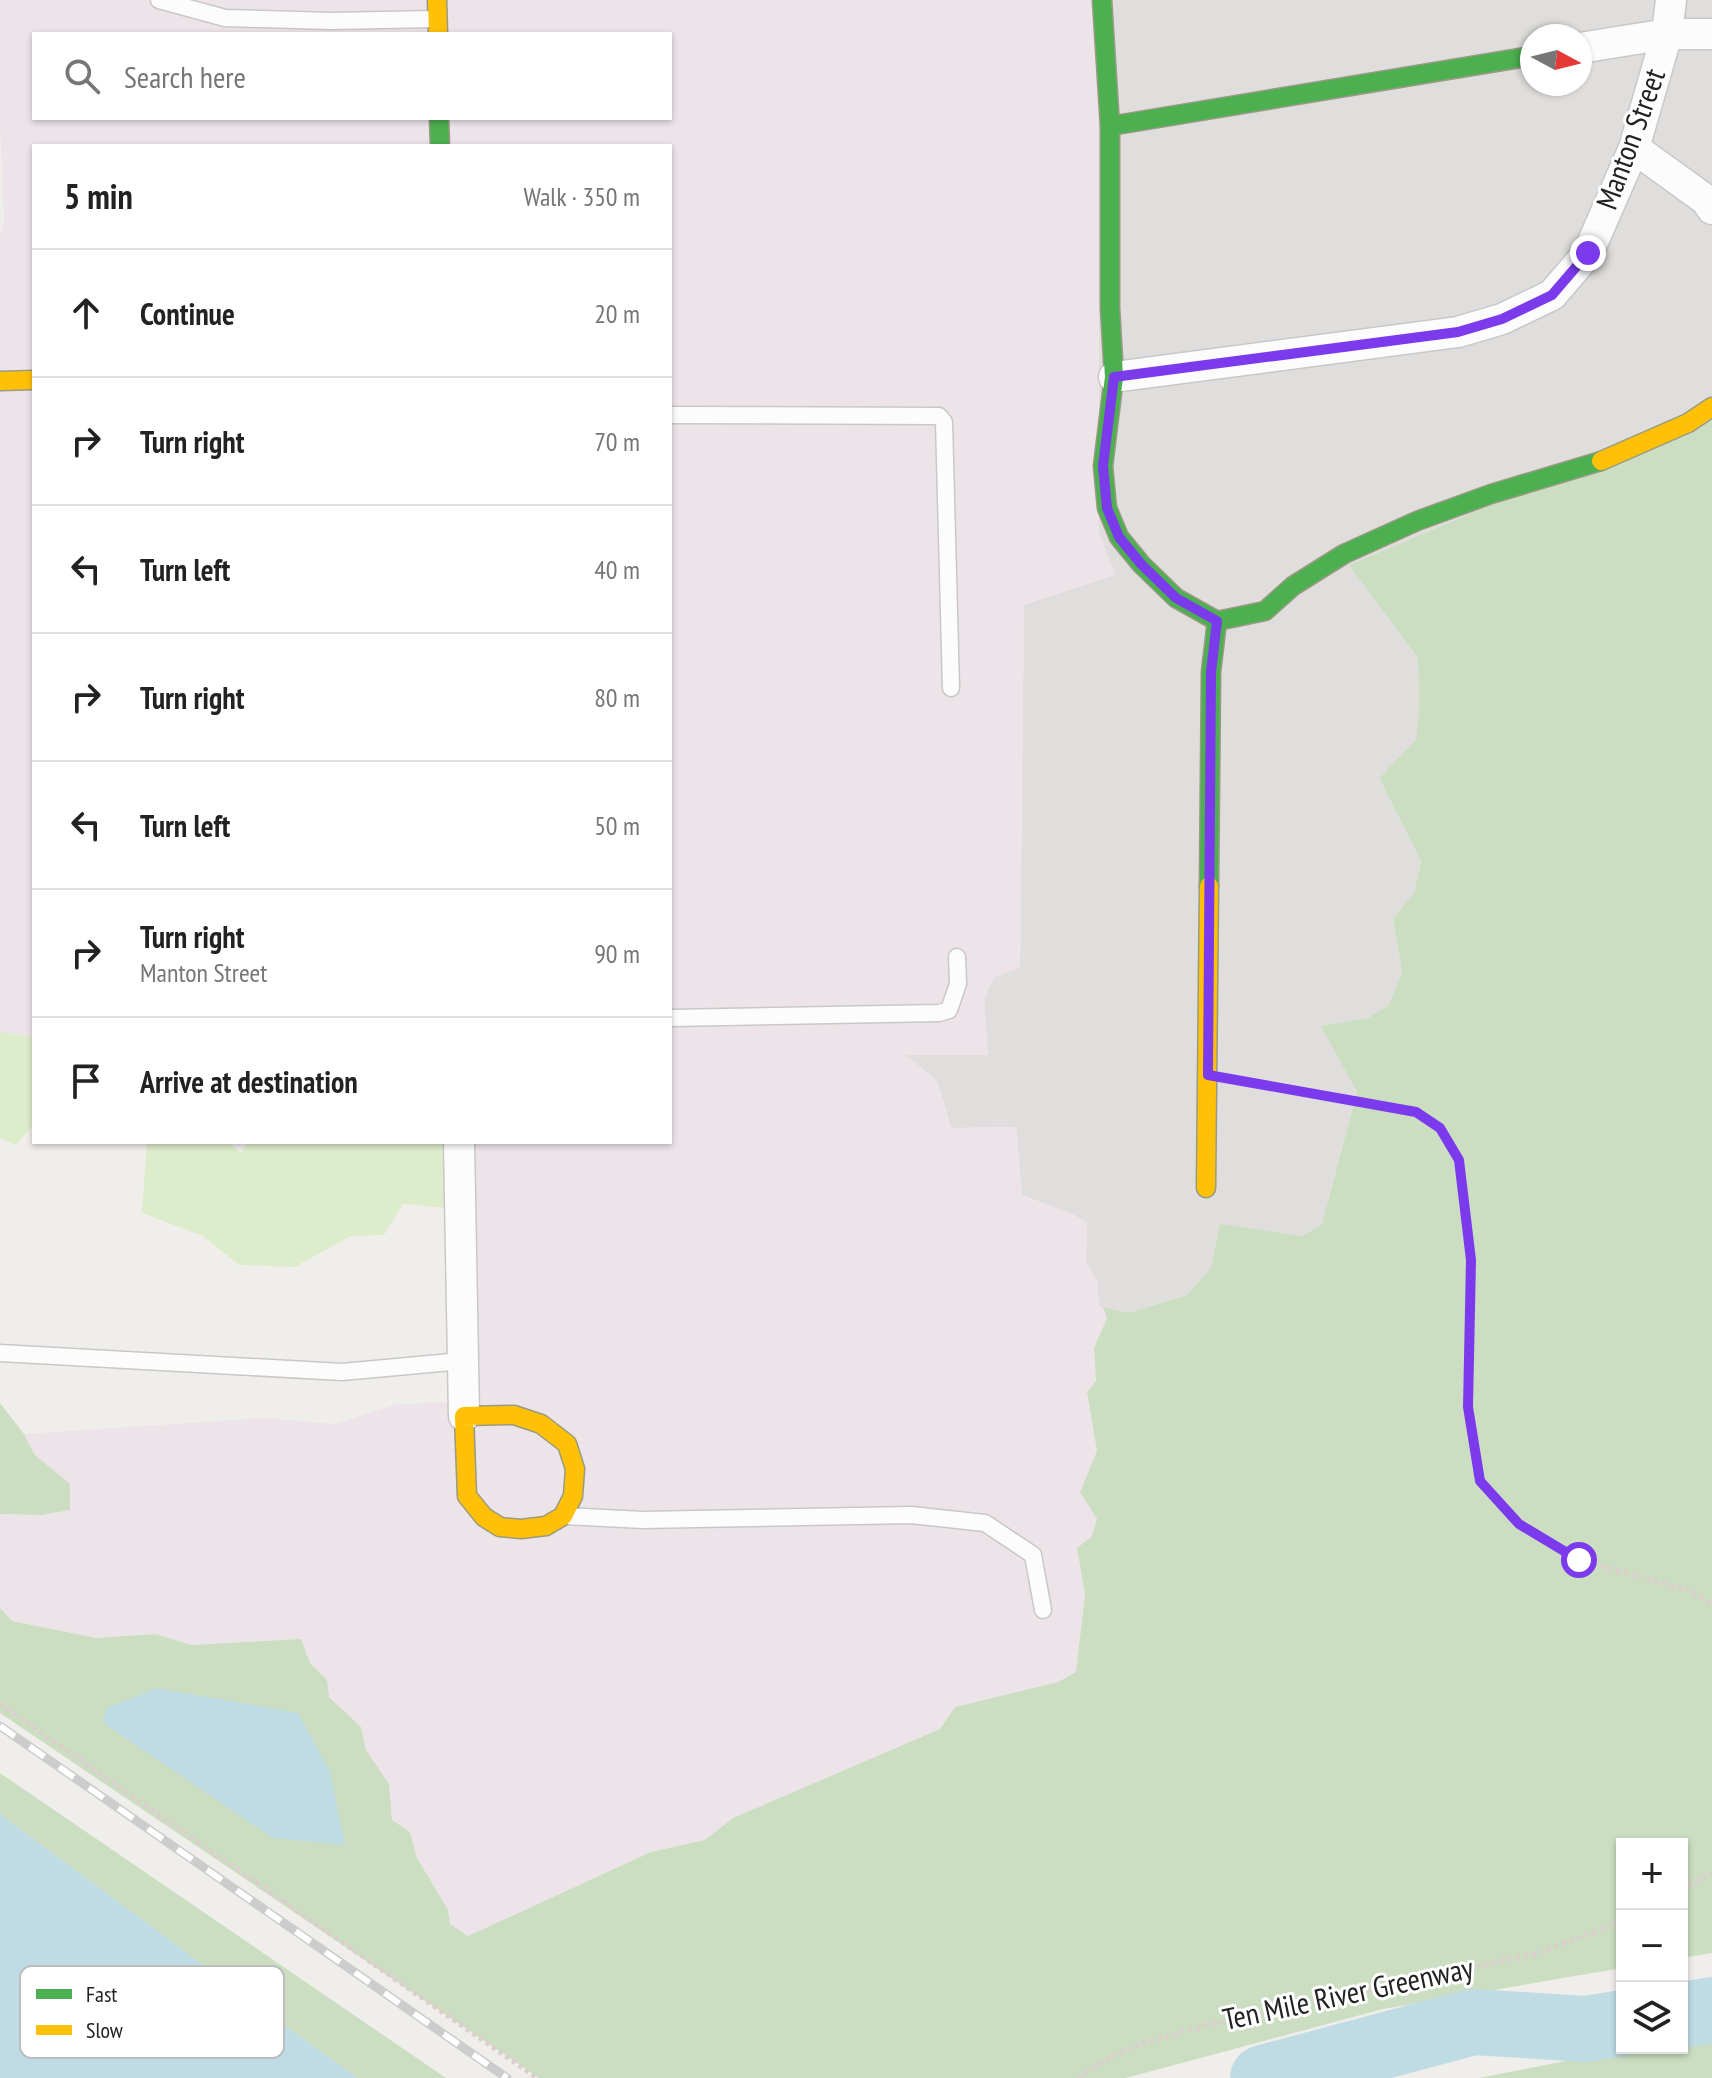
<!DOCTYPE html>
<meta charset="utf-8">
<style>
body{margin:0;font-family:"PT Sans Narrow",sans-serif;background:#f2f2f2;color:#222}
.controls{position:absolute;right:24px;bottom:24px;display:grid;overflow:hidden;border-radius:0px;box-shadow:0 2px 6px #0004}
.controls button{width:72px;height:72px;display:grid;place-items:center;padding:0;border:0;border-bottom:2px solid #e0e0e0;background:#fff;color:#222;font:40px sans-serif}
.compass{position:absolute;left:1520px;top:24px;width:72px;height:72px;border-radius:50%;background:#fff;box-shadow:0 2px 6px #0004;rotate:97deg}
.stop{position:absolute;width:24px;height:24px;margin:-18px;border:6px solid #7c3aed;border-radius:50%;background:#fff}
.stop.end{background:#7c3aed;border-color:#fff;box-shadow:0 2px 8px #0008}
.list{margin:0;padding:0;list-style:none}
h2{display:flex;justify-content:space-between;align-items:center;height:104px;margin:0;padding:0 32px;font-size:34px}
h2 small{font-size:26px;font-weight:400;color:#767676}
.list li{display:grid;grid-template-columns:52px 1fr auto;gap:24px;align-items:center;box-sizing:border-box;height:128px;padding:0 32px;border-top:2px solid #e0e0e0}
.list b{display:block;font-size:30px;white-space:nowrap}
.list p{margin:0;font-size:26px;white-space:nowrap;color:#767676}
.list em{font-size:26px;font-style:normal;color:#767676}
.icon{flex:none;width:44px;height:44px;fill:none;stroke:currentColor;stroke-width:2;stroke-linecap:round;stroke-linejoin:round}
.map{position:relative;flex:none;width:1712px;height:2078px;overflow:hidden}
.search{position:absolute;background:#fff;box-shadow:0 2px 6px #0004;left:32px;top:32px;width:640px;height:88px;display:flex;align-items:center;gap:20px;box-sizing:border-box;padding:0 28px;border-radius:0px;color:#767676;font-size:30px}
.panel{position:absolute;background:#fff;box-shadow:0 2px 6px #0004;left:32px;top:144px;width:640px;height:1000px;border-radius:0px}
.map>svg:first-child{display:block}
.residential{fill:#dfdedc;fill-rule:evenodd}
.industrial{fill:#ede4e9;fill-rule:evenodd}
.grass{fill:#ddeccb}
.forest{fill:#cbdec1}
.water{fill:#bfdbe3}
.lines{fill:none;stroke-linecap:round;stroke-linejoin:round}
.river{stroke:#bfdbe3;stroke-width:66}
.lane-casing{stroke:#c9c8c7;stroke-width:19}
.street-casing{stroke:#c9c8c7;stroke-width:33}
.fast-casing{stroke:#999a82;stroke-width:21}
.slow-casing{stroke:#999a82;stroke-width:21}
.path{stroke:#dccecd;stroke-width:5;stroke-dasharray:4 4;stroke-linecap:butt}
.lane{stroke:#fdfcfc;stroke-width:16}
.street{stroke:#fdfcfc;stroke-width:30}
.fast{stroke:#4caf50;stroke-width:18}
.slow{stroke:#ffc107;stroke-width:18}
.rail-casing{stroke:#ccc;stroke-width:9}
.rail{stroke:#fff;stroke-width:6;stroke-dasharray:18;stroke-linecap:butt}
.route{stroke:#7c3aed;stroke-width:10}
.labels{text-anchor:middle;stroke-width:6;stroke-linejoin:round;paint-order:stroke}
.street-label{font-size:30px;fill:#222;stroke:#fff}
.key{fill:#fff;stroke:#bdbdbd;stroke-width:2}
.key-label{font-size:22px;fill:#222}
</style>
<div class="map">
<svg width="1712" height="2078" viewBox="0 0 1712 2078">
<rect width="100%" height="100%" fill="#f0eeeb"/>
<!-- residential -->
<path class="residential" d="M1098,0h614v411l-363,154 69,93 1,53 -3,29 -37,38 42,83 -7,32 -21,25 9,54 -12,33 -22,13 -46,8 35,66 -35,132 -20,12 -82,-11 -9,43 -24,27 -59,18 -29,-6 -2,-26 -11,-18 1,-40 -13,-8 -52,-20 -6,-68 -65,1 -14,-47 -32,-26h82l-3,-57 10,-21 26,-10 4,-362 75,-73zM1532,36h48v48h-48z"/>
<!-- industrial -->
<path class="industrial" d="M0,0h1098l1,532 16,43 -91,30 -4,363 -26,9 -10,21 4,57h-82l31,26 14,47 65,-1 6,68 52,20 13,8 -1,39 11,19 2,25 4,1 4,11 -13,30 2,33 -9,11 10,59 -17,41 18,27 -6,17 -15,12 8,46 -9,78 -18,10 -103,25 -15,22 -207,89 -27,22 -55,12 -183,84 -18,-12 -2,-14 -31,-52 -7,-26 -18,-12 -3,-36 -23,-34 -5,-23 -32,-30 -2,-17 -17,-17 -9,-24 -110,6 -35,-11 -60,4 -84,-17 -12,-13v-94l41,1 29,-31 -36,-30 -10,-20 241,-16 69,6 64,-20 55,-2 -7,-260h224v-996h-636v891l-34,-5v-795l4,-17 -4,-99zM34,34h636v84h-636z"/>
<!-- grass -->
<path class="grass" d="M0,1032l34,5v87l-18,21 -16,-7z
M147,1142h81l13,11 7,-11h198l2,66 -45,-4 -19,31 -33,1 -56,31 -56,-2 -36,-29 -61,-23z"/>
<!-- forest -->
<path class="forest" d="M1712,411v1542l-30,5v-114h-60v124l-239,41 -257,69h-587l-539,-365v-105l12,13 84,17 60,-4 35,11 110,-6 9,24 17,17 2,17 32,30 5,23 23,34 3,36 18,12 7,26 31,52 2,14 18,12 183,-84 54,-12 28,-22 207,-89 15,-22 103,-25 18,-10 9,-78 -8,-46 15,-12 5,-17 -17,-27 17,-41 -10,-59 9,-11 -2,-33 13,-30 -4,-11 25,6 59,-18 24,-27 9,-44 82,12 20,-12 35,-132 -36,-66 47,-8 21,-13 13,-33 -9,-54 21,-25 7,-32 -42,-83 37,-38 3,-29 -1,-53 -69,-93z
M0,1403l24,31 10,20 36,30v26l-29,5 -41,-1z
M0,1773l446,305h-88l-70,-50 -288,-214z
M1712,2032v46h-233l153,-30h50v-10z"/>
<!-- water -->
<path class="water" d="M156,1688l142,25 32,58 15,74 -72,-7 -170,-115 4,-15z
M0,1814l288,214 70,50h-358z"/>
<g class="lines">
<!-- river -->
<path class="river" d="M1682,2015l30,-5
M1263,2078l210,-56 113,7 36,-6"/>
<!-- lane casing -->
<g class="lane-casing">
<path id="lane" d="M159,0l66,18 106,3 104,-2
M670,415l269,1 5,6 7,266
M670,1018l269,-5 10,-3 9,-26 -1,-27
M0,1353l342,19 120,-11
M565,1516l78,4 268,-5 74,8 48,32 10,55"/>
</g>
<!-- street casing -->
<g class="street-casing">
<path id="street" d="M1580,48l87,-14h45
M1634,148l72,52 6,9
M1114,377l344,-45 44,-13 50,-24 36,-42 46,-105 33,-114 4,-34
M459,1142l5,274"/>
</g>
<!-- fast casing -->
<g class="fast-casing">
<path id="fast" d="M1102,0l8,126v182l4,69 -11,89 4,42 12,29 22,27 35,34 41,23 48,-10 28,-25 51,-32 73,-33 74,-27 110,-33
M439,118l1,28
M1110,126l422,-70
M1209,886l2,-214 6,-51"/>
</g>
<!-- slow casing -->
<g class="slow-casing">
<path id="slow" d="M437,0l1,34
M0,381l34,-1
M1601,461l87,-38 24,-16
M1206,1188l3,-302
M514,1415l27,9 26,20 8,25 -2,27 -10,20 -17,10 -25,3 -21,-2 -16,-10 -17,-21 -3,-80z"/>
</g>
<!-- path -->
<path class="path" d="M1246,1081l170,31 24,16 19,32 12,100 -3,147 12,74 39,43 60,36 109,30 24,15
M0,1704l537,374
M1682,1889l30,-16
M1079,2078c36,-29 81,-40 124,-52l336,-73 83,-32"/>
<!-- lane -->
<use href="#lane" class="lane"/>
<!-- street -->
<use href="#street" class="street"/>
<!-- fast -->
<use href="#fast" class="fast"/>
<!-- slow -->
<use href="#slow" class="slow"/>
<!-- rail casing -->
<g class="rail-casing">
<path id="rail" d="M0,1726l507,352"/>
</g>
<!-- rail -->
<use href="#rail" class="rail"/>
</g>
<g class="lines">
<!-- route -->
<path class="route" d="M1579,1560l-60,-36 -39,-43 -12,-74 3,-147 -12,-100 -19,-32 -24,-16 -208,-37 3,-403 6,-51 -41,-23 -35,-34 -22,-27 -12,-29 -4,-42 11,-89 344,-45 44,-13 50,-24 36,-42"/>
</g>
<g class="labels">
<!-- street labels -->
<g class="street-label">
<text transform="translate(1631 139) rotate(-70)" y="10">Manton Street</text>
<text transform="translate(1348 1994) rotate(-12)" y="10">Ten Mile River Greenway</text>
</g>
</g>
<!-- legend -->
<rect x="20" y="1966" width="264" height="92" rx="12" class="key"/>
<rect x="36" y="1989" width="36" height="10" fill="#4caf50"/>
<rect x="36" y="2025" width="36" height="10" fill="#ffc107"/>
<g class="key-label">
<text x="86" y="2002">Fast</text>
<text x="86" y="2038">Slow</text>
</g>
</svg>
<div class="controls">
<button>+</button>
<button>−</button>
<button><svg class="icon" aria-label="layers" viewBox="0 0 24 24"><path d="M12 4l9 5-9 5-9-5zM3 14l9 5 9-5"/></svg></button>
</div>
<svg class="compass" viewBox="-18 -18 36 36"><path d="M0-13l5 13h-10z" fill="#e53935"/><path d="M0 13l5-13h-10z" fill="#767676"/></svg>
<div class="stop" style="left:1579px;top:1560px"></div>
<div class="stop end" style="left:1588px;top:253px"></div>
<div class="search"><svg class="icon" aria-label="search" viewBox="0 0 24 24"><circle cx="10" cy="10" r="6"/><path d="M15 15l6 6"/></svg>Search here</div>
<section class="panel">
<h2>5 min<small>Walk · 350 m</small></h2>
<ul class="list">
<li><svg class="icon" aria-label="ahead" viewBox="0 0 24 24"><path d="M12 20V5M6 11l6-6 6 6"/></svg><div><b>Continue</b></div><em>20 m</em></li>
<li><svg class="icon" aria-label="right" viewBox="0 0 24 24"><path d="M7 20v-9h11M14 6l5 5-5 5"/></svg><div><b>Turn right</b></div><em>70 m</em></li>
<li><svg class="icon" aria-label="left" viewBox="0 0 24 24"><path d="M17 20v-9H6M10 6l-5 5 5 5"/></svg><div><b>Turn left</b></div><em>40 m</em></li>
<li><svg class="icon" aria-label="right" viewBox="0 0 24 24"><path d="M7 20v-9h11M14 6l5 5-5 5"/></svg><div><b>Turn right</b></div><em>80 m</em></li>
<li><svg class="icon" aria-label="left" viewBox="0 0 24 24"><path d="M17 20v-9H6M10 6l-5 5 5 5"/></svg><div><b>Turn left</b></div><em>50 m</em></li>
<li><svg class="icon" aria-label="right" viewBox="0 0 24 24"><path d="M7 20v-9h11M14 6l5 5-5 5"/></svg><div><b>Turn right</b><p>Manton Street</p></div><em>90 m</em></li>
<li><svg class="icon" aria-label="arrive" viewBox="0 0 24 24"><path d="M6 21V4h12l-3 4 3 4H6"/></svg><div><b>Arrive at destination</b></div></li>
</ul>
</section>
</div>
